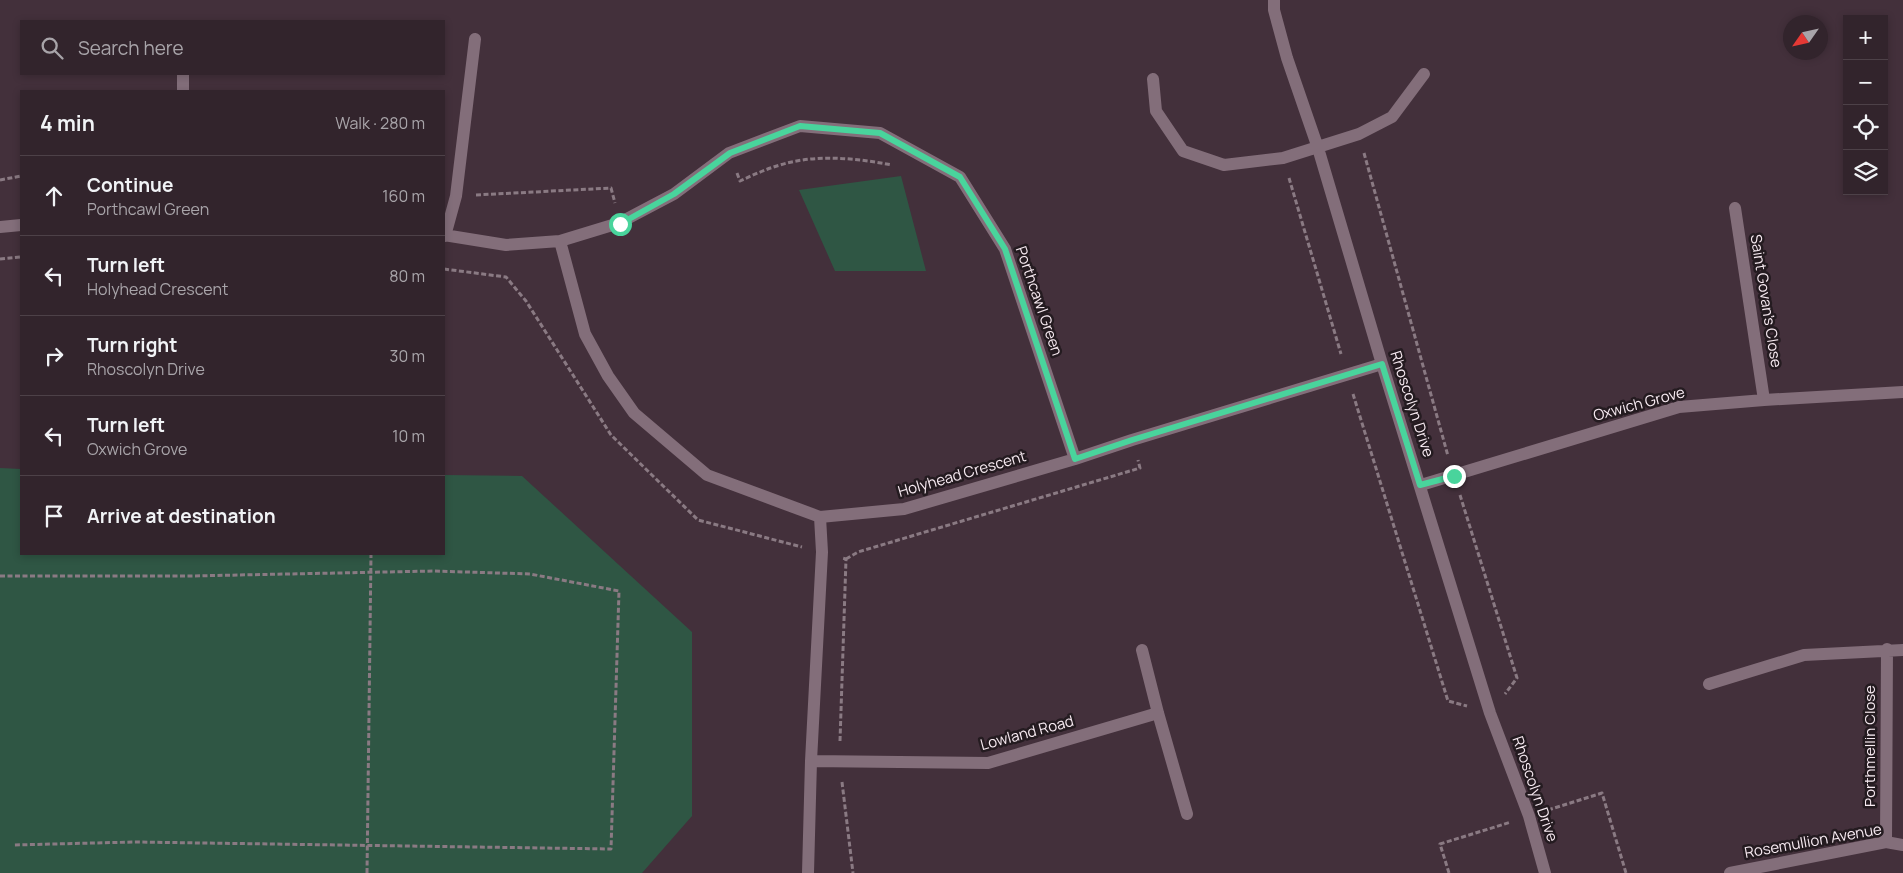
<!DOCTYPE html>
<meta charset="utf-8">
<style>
body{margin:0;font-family:Manrope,sans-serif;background:#3d3038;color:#f1f3f6}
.controls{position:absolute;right:15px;top:15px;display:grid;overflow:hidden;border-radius:0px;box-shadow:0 2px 8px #0003}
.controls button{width:45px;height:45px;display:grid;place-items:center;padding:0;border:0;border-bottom:1px solid #4d4148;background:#32242c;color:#f1f3f6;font:25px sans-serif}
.compass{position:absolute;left:1783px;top:15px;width:45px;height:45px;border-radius:50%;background:#32242c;box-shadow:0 2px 8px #0003;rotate:236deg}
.stop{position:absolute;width:15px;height:15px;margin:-11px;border:4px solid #49d49c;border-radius:50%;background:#fff}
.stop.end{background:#49d49c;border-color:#fff;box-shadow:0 1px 5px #0008}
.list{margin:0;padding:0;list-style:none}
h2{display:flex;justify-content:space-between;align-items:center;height:65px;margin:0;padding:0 20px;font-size:21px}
h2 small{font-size:16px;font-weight:400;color:#a8a4a9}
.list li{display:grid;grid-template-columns:32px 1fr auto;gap:15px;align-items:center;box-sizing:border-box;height:80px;padding:0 20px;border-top:1px solid #4d4148}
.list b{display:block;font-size:19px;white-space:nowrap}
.list p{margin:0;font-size:16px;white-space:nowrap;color:#a8a4a9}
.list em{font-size:16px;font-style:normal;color:#a8a4a9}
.icon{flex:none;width:28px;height:28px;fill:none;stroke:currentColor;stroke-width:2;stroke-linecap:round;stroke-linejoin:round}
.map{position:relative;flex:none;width:1903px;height:873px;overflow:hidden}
.search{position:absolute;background:#32242c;box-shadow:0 2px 8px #0003;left:20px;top:20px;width:425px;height:55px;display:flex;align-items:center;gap:12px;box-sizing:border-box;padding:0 18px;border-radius:0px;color:#a8a4a9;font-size:19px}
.panel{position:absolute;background:#32242c;box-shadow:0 2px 8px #0003;left:20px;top:90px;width:425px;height:465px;border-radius:0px}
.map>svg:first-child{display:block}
.green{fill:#2f5644}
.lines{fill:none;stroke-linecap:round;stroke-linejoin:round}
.path{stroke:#8a7a83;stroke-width:3;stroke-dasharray:5 2.5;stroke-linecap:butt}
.minor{stroke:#836e7a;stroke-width:12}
.route{stroke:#49d49c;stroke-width:6}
.labels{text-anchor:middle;stroke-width:5;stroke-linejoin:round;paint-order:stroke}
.street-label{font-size:15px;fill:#f8ebf2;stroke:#241b20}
</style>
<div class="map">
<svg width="1903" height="873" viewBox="0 0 1903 873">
<rect width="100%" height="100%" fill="#43303b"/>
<!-- green -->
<path class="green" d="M901,176l25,95h-91l-36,-81z
M0,468l21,1v85h423v-79l78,1 170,156v184l-50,57h-642z"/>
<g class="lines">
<!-- path -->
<path class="path" d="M1364,153l84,303
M737,173l3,8c13,-6 26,-12 40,-16 36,-11 75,-7 112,0
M1289,178l52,176
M0,180l21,-4
M476,195l135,-7 4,15
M0,259l21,-2
M444,269l62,8 20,24 85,134 87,85 104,27
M1353,394l95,307 19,5
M1460,495l57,183 -12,16
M846,559l12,-7 282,-84 -2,-8
M0,576h190l244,-5 96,3 89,17 -8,258 -476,-7 -121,3
M840,741l6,-182 -4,-1
M842,782l11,91
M1548,810l54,-17 24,80
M367,873l4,-319
M1449,873l-9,-29 71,-22"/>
<!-- minor -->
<path class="minor" d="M1274,0v10l13,48 31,90 64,216 108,349 39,103 16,57
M183,74v17
M1153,79l3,32 27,40 41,14 59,-7 76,-24 33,-17 32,-43
M1735,208l29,192
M0,227l21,-2
M444,235l62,10 54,-4 59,-18 55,-29 55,-41 71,-27 80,7 80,44 45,72 70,210
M445,236l11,-40 19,-157
M560,241l25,93 23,42 26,37 73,62 113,42 84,-8 171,-50 57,-19 250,-76
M1421,485l258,-78 85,-7 139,-8
M1142,650l16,63 29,101
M1709,684l95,-29 99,-5
M811,761l177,2 170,-50
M1886,842l1,-193
M808,873l3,-112 11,-209 -2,-35
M1730,873l156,-31 17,3"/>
</g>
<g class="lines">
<!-- route -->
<path class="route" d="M620,224l54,-30 56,-41 70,-27 80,7 80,44 45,72 70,210 57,-19 250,-76 38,121 34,-9"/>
</g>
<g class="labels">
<!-- street labels -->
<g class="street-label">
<text transform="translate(1039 301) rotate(71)" y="5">Porthcawl Green</text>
<text transform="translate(1766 301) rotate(81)" y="5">Saint Govan's Close</text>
<text transform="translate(1412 404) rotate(72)" y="5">Rhoscolyn Drive</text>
<text transform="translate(1639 404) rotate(-15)" y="5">Oxwich Grove</text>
<text transform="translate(962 474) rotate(-16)" y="5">Holyhead Crescent</text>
<text transform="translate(1027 733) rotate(-15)" y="5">Lowland Road</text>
<text transform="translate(1870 746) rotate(-90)" y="5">Porthmellin Close</text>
<text transform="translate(1535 789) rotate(71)" y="5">Rhoscolyn Drive</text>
<text transform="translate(1813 841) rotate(-10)" y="5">Rosemullion Avenue</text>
</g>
</g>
</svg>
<div class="controls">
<button>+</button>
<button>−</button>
<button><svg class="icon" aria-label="locate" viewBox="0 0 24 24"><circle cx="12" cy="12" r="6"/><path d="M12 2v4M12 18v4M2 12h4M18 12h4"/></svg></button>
<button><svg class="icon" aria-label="layers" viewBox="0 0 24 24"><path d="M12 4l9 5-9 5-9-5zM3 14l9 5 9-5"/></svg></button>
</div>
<svg class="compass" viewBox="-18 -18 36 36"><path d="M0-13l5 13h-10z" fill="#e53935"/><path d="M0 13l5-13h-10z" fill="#a8a4a9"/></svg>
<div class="stop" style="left:620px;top:224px"></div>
<div class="stop end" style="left:1454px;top:476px"></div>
<div class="search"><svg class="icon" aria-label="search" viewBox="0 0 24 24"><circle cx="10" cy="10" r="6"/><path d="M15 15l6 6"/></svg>Search here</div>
<section class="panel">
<h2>4 min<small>Walk · 280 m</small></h2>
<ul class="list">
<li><svg class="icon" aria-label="ahead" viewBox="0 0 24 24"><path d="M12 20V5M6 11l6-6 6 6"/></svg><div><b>Continue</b><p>Porthcawl Green</p></div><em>160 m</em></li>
<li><svg class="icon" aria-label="left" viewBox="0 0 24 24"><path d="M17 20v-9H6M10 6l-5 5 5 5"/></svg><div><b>Turn left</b><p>Holyhead Crescent</p></div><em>80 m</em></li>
<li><svg class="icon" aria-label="right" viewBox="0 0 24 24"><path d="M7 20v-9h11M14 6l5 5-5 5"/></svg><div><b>Turn right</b><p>Rhoscolyn Drive</p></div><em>30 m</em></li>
<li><svg class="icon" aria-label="left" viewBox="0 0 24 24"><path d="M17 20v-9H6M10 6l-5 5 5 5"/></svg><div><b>Turn left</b><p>Oxwich Grove</p></div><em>10 m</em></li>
<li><svg class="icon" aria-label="arrive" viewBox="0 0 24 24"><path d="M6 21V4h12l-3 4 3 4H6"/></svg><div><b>Arrive at destination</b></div></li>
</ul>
</section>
</div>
